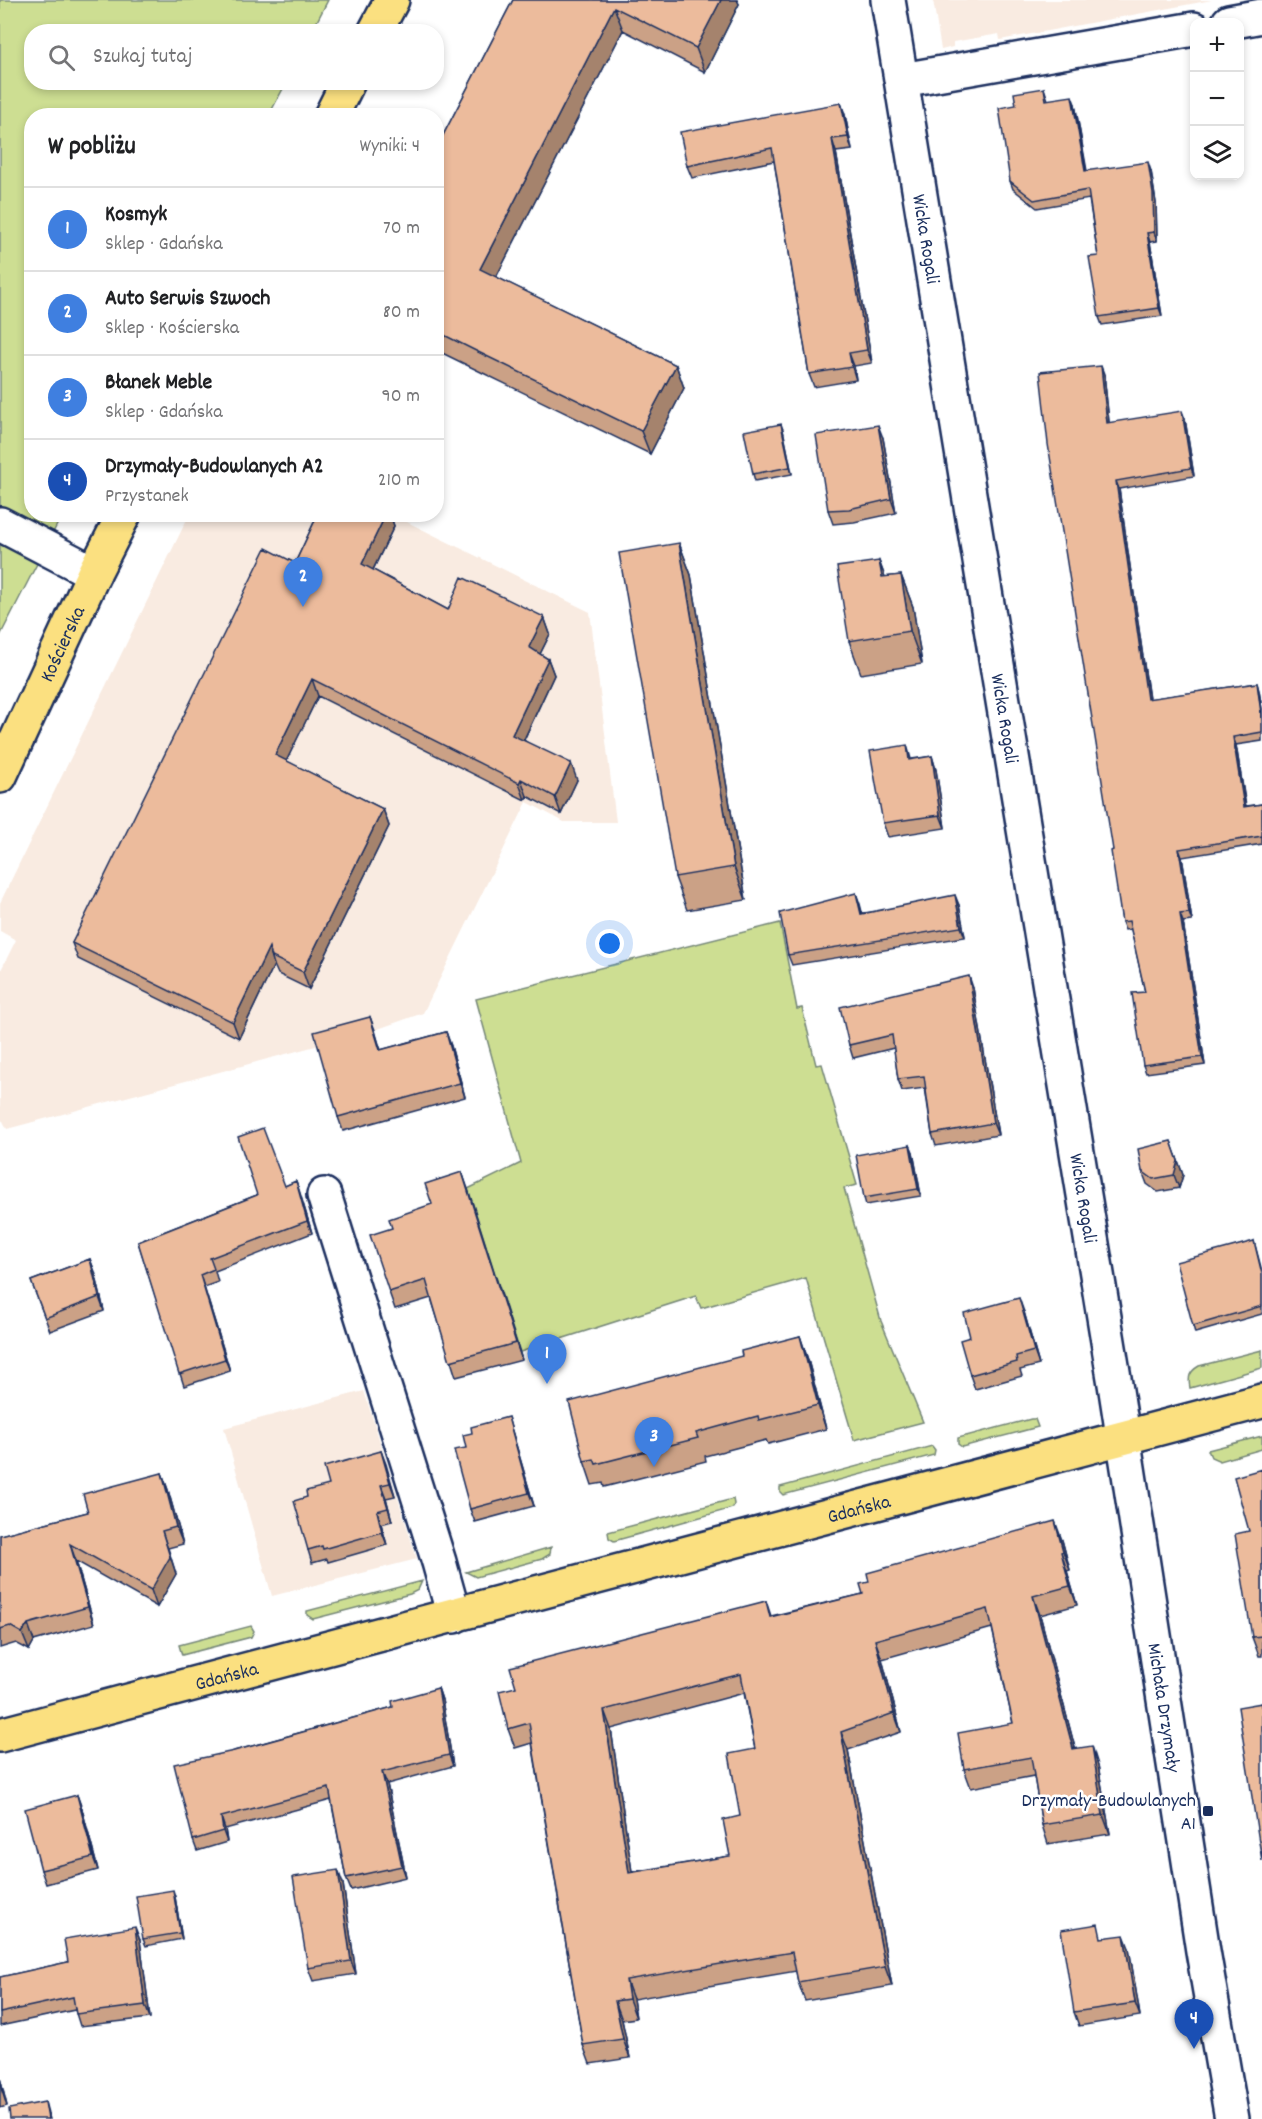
<!DOCTYPE html>
<html lang="pl">
<meta charset="utf-8">
<style>
body{margin:0;font-family:Dekko,sans-serif;background:#f2f2f2;color:#202124}
.controls{position:absolute;right:18px;top:18px;display:grid;overflow:hidden;border-radius:12px;box-shadow:0 3px 9px #0003}
.controls button{width:54px;height:54px;display:grid;place-items:center;padding:0;border:0;border-bottom:2px solid #e0e0e0;background:#fff;color:#202124;font:30px sans-serif}
.you{position:absolute;left:610px;top:944px;width:21px;height:21px;margin:-15px;border:4px solid #fff;border-radius:50%;background:#1a73e8;box-shadow:0 0 0 9px #1a73e833}
.badge{display:grid;place-items:center;width:39px;height:39px;border-radius:50%;background:#b45309;color:#fff;font-size:20px;font-weight:700}
.pin{position:absolute;translate:-50% -50px;filter:drop-shadow(0 2px 3px #0008)}
.pin::after{content:'';position:absolute;top:32px;width:21px;height:18px;background:inherit;clip-path:polygon(0 0,100% 0,50% 100%)}
.list{margin:0;padding:0;list-style:none}
h2{display:flex;justify-content:space-between;align-items:center;height:78px;margin:0;padding:0 24px;font-size:26px}
h2 small{font-size:20px;font-weight:400;color:#757577}
.list li{display:grid;grid-template-columns:39px 1fr auto;gap:18px;align-items:center;box-sizing:border-box;height:84px;padding:0 24px;border-top:2px solid #e0e0e0}
.list b{display:block;font-size:22px;white-space:nowrap}
.list p{margin:0;font-size:20px;white-space:nowrap;color:#757577}
.list em{font-size:20px;font-style:normal;color:#757577}
.icon{flex:none;width:33px;height:33px;fill:none;stroke:currentColor;stroke-width:2;stroke-linecap:round;stroke-linejoin:round}
.map{position:relative;flex:none;width:1262px;height:2119px;overflow:hidden}
.search{position:absolute;background:#fff;box-shadow:0 3px 9px #0003;left:24px;top:24px;width:420px;height:66px;display:flex;align-items:center;gap:15px;box-sizing:border-box;padding:0 21px;border-radius:24px;color:#757577;font-size:22px}
.panel{position:absolute;background:#fff;box-shadow:0 3px 9px #0003;left:24px;top:108px;width:420px;height:414px;border-radius:24px}
.map>svg:first-child{display:block}
.built{fill:#f9ebe1}
.green{fill:#cdde92;stroke:#748678;stroke-width:1.5}
.lines{fill:none;stroke-linecap:round;stroke-linejoin:round}
.minor-casing{stroke:#1b2f5e;stroke-width:38}
.major-casing{stroke:#1b2f5e;stroke-width:38}
.minor{stroke:#fff;stroke-width:33}
.major{stroke:#fbe080;stroke-width:33}
.wall{fill:#cba186;stroke:#1b2f5e;stroke-width:1.5;fill-rule:evenodd}
.shaded-wall{fill:#a5836d;stroke:#1b2f5e;stroke-width:1.5}
.building{fill:#ecbb9c;stroke:#1b2f5e;stroke-width:1.5;fill-rule:evenodd}
.poi-dot{fill:#1b2f5e;stroke:#fff;stroke-width:2}
.labels{text-anchor:middle;stroke-width:5;stroke-linejoin:round;paint-order:stroke}
.street-label{font-size:20px;fill:#1b2f5e;stroke:#fff}
.poi-label{font-size:20px;fill:#1b2f5e;stroke:#fff;text-anchor:end}
</style>
<div class="map">
<svg width="1262" height="2119" viewBox="0 0 1262 2119">
<rect width="100%" height="100%" fill="#fff"/>
<filter id="ink" filterUnits="userSpaceOnUse"><feTurbulence type="fractalNoise" baseFrequency=".0167" numOctaves="2"/><feDisplacementMap in="SourceGraphic" scale="12" xChannelSelector="R" yChannelSelector="G"/><feConvolveMatrix kernelMatrix="1 2 1 2 8 2 1 2 1" color-interpolation-filters="sRGB"/></filter>
<g filter="url(#ink)">
<!-- built -->
<path class="built" d="M933,0h279l-212,40 -1,-6 -46,8v5l-12,3z
M189,515h211l-1,3 191,94 26,210h-52l-37,-20 -104,211 -48,17 -368,99 -4,-8 -3,-1v-148l16,-32 -16,-9v-28z
M364,1391l53,168 -145,37 -48,-168z"/>
<!-- green -->
<path class="green" d="M0,0h328l-16,31 -280,1v50l254,1 -17,32 -237,1v398l30,1 -62,121z
M780,923l17,86 5,-1 14,57 6,-1 35,121 -13,3 37,133 42,101 -69,18 -48,-162 -105,30 -5,-12 -176,56 -52,-163 53,-26 -45,-164z
M1262,1350v18l-72,20c-2,-11 -1,-16 9,-22z
M1031,1419h4l3,8 -76,20 -4,-3v-6z
M1262,1436v13l-42,12 -9,-4 -3,-7z
M932,1446l3,4 -1,5 -151,40 -3,-3v-5z
M733,1499l1,5 -1,4 -119,33 -5,-3 -1,-6z
M551,1547l-1,7 -8,5 -66,18 -10,-5z
M422,1581l-4,9 -8,4 -97,25 -6,-4v-4z
M251,1626l3,5 -3,6 -69,18 -3,-10z"/>
<g class="lines">
<!-- minor casing -->
<g class="minor-casing">
<g id="minor">
<path id="s1" d="M888,0l227,1384 88,567 29,168"/>
<path d="M1229,22l33,-6"/>
<path d="M902,80l292,-51"/>
<path d="M0,524l94,49"/>
<path d="M324,1195l115,367 15,54"/>
</g>
</g>
<!-- major casing -->
<g class="major-casing">
<g id="major">
<path d="M375,32l17,-32"/>
<path d="M331,116l17,-34"/>
<path id="s2" d="M0,776l94,-203 30,-59"/>
<path id="s3" d="M0,1735l1262,-334"/>
</g>
</g>
<!-- minor -->
<use href="#minor" class="minor"/>
<!-- major -->
<use href="#major" class="major"/>
</g>
<!-- wall -->
<path class="wall" d="M513,0h224l2,4 -34,68 -82,-42 -127,247 180,88 8,23 -34,66 -167,-81 -47,-23v-201z
M1044,88l4,12 27,4 12,67h64l5,32 1,38 -7,1 12,74 -60,9 -3,-8 -1,-61 -9,-57 -52,9 -24,-19 -3,-8 6,-76z
M841,103l4,12 7,35 -16,2 36,211 -18,3 2,14 -42,7 -5,-13 -35,-213 -82,17 -5,-12z
M1104,374l5,49 76,-4 9,57 -75,13 30,210 108,-16 2,8 3,18v32l-26,4 10,61 16,-2v40l-80,13 10,64 -9,1 22,143 -59,8 -3,-8 2,-73 -14,-63 -6,1 -3,-8 -9,-72z
M783,430l9,44 -37,7 -2,-7z
M883,438l13,75 -42,9 -21,2 -5,-14z
M318,514h72l4,12 -21,44 75,40 96,7 6,17 -10,20 8,5 6,16 -30,65 53,40 -16,34 -34,-18 -2,4 -207,-104 -32,65 97,48 6,17 -80,163 -31,-15 -4,-9 -35,73 -161,-79 -6,-16 223,-380z
M679,543l12,32 55,325 -59,10 -12,-33z
M879,561l6,16 16,-2 12,32 9,57 -61,10 -12,-33z
M932,756l4,14 9,58 -57,9 -5,-14 29,-64z
M856,893l6,20 97,-8 6,32 -173,28 -4,-10z
M973,988l25,147 -62,11 -4,-12 -7,-46 -23,3 -4,-12 -4,-31 -41,10 -4,-13z
M370,1017l11,33 65,-18 5,14 14,51 -122,34 -5,-14z
M910,1145l3,7 8,44 -55,9 -2,-7z
M1176,1155l7,20 -4,13 -21,4 -11,-8 -5,-13z
M462,1172l60,188 -66,17 -25,-79 -36,11 -6,-17 43,-88z
M296,1181l16,52 -97,38 3,11 -14,5 26,84 -46,15 -46,-144 119,-47 28,-9z
M1254,1241l8,30v43l-67,19 -2,-7z
M90,1259l5,13 9,39 -54,20 -19,-50z
M1024,1312l15,53 -19,5 2,6 -47,13 -5,-14v-38z
M800,1336l8,24 18,69 -58,15 -2,-4 -61,16 1,5 -102,26 -1,-4 -11,2 -8,-24 158,-105z
M512,1431l22,75 -59,16 -5,-13 -4,-61z
M381,1451l14,45 -9,2 6,23 -11,3 6,21 -59,17 -1,-3 -15,4 -4,-13 21,-65z
M1262,1469v187h-3l-7,-19 -3,-106z
M162,1473l6,17 15,54 -15,4 8,26 -19,33 -81,-46 18,63 -60,17 -5,9 -13,-7 -16,5v-113l88,-23z
M1062,1540l8,30 -3,1 10,34 -37,10 35,133 23,17 12,69 -62,10 -6,-19 -8,-49 -63,12 -7,-19 49,-46 -21,-95 -110,31 19,73 -53,18 44,236 -87,15 -7,-19 -2,-11 -163,28 3,19 -14,2 8,38 -40,6 -7,-19 -51,-302 -17,5 -7,-19 8,-42 250,-86 5,15 92,-22zM744,1693l11,56 -15,67 -10,40 -98,16 -21,-143z
M438,1688l4,12 11,66 -66,18 19,93 -55,13 -5,-12 -15,-78 -106,29 2,13 -30,9 -4,-11 41,-89 159,-44z
M77,1795l5,14 16,61 -52,14 -5,-14z
M343,1884l13,90 -43,7 -5,-13z
M175,1897l7,42 -36,7 -3,-7z
M1103,1938l26,10 11,68 -61,10 -5,-14z
M140,1940l10,78 -70,8 -5,-16 -75,16v-49l68,-15z
M0,2078l7,28 -7,2z"/>
<!-- shaded-wall -->
<path class="shaded-wall" d="M721,0h16l2,4 -34,68 -9,-24z
M614,7l9,23 -135,263 -8,-24z
M1072,96l3,8 13,76 -3,-9z
M841,103l4,12 7,35 -4,-13z
M832,139l4,13 36,211 -5,-13z
M1148,162l3,9 5,32 1,38 -3,-9z
M1147,233l3,9 12,74 -3,-8z
M849,353l5,13 2,14 -4,-13z
M676,365l8,23 -34,66 -9,-23z
M1101,366l3,8 6,57 -3,-8z
M1182,411l3,8 9,57 -3,-8z
M781,424l2,6 9,44 -2,-7z
M878,425l5,13 13,75 -5,-14z
M1116,481l3,8 31,218 -3,-8z
M386,514h4l4,12 -26,54 -6,-16z
M679,543l12,32 55,325 -12,-33z
M879,561l12,32 -9,-16z
M901,575l12,32 9,57 -12,-33z
M544,617l6,17 -15,30 -6,-17z
M548,659l6,16 -36,77 -6,-17z
M312,679l6,17 -37,76 -6,-17z
M1257,683l2,8 3,18v12z
M1233,737l3,8 11,70 -3,-8z
M907,745l4,14 3,14 -5,-13z
M932,756l4,14 9,58 -5,-13z
M571,763l6,17 -16,34 -6,-17z
M521,779l6,17 -2,4 -6,-17z
M383,809l6,17 -80,163 -6,-17z
M1179,849l3,8 10,64 -3,-8z
M856,893l4,11 5,20 -4,-10z
M955,895l4,10 6,32 -4,-10z
M1180,914l3,8 22,143 -3,-8z
M269,947l5,18 -35,73 -6,-16z
M969,976l4,12 25,147 -5,-12z
M370,1017l5,13 9,34 -4,-14z
M446,1032l5,14 14,51 -5,-14z
M1171,1141l12,34 -4,13 -5,-13z
M910,1145l3,7 8,44 -3,-7z
M462,1172l6,17 54,171 -6,-17z
M296,1181l4,12 12,40 -5,-12z
M90,1259l5,13 9,39 -5,-14z
M200,1275l4,12 26,84 -5,-12z
M1019,1298l5,14 15,53 -5,-14z
M800,1336l8,24 18,69 -8,-24z
M508,1417l4,14 22,75 -5,-13z
M381,1451l5,13 9,32 -5,-13z
M162,1473l6,17 15,54 -7,-17z
M381,1485l5,13 6,23 -4,-13z
M377,1511l4,13 6,21 -5,-13z
M1055,1521l7,19 8,30 -7,-19z
M162,1531l14,43 -19,33 -6,-17z
M70,1544l6,17 18,63 -6,-17z
M1061,1552l6,19 10,34 -7,-19z
M1033,1596l7,19 40,152 -7,-18z
M28,1624l6,17 -5,9 -7,-17z
M875,1640l7,19 19,73 -7,-19z
M438,1688l4,12 11,66 -4,-11z
M604,1710l7,19 24,163 -6,-19z
M841,1732l7,18 44,236 -7,-19z
M1092,1746l6,19 12,69 -7,-19z
M382,1772l5,12 19,93 -4,-11z
M77,1795l5,14 16,61 -5,-13z
M221,1817l4,12 2,13 -4,-11z
M338,1870l5,14 13,90 -5,-13z
M173,1890l2,7 7,42 -2,-6z
M135,1927l5,13 10,78 -5,-13z
M1124,1935l5,13 11,68 -5,-13z
M626,1980l7,19 3,19 -7,-19z
M615,2001l7,19 8,38 -7,-19z
M0,2078l7,28 -7,-21z
M45,2102l3,11 2,6h-2z"/>
<!-- building -->
<path class="building" d="M513,0h208l-25,48 -82,-41 -134,262 196,96 -35,66 -167,-81 -38,-19v-182z
M1044,88l2,12 26,-4 13,75 63,-9 5,32 1,38 -7,1 12,75 -60,9 -10,-60 9,-1 -10,-66 -54,10 -24,-19 -11,-73 17,-3 -2,-12z
M841,103l7,34 -16,2 35,211 -18,3 3,14 -43,7 -37,-226 -85,18 -7,-34z
M1101,366l6,57 75,-12 9,57 -75,13 31,218 110,-16 5,38v11l-29,5 11,70 18,-3v32l-83,13 10,64 -9,1 22,143 -59,8 -11,-72 13,-1 -16,-71 -7,1 -11,-71 2,-1 -65,-406 -8,-72z
M781,424l9,43 -37,7 -9,-43z
M878,425l13,74 -42,10 -21,1 -12,-75z
M318,514h68l-24,50 86,46 14,-33 82,40 -15,30 19,12 -36,76 59,28 -16,34 -34,-18 -2,4 -207,-104 -37,76 108,54 -80,163 -31,-15 -3,-10 -36,75 -161,-79 194,-395 29,15z
M679,543l55,324 -59,10 -56,-324z
M879,561l3,16 19,-2 9,56 -61,10 -12,-74z
M907,745l2,15 23,-4 8,59 -57,8 -13,-72z
M856,893l5,21 94,-19 6,32 -173,28 -8,-42z
M969,976l24,147 -61,11 -8,-58 -26,3 -6,-44 -43,10 -9,-38z
M370,1017l10,33 66,-18 14,51 -122,34 -24,-85z
M263,1128l22,58 11,-5 11,40 -97,37 4,11 -14,6 25,84 -46,15 -41,-132 119,-47 -19,-58z
M1171,1141l7,20 -4,14 -21,4 -11,-8 -4,-22z
M910,1145l8,44 -54,9 -8,-43z
M462,1172l54,171 -66,18 -24,-81 -37,12 -19,-57 22,-7 -3,-9 43,-15 -7,-20z
M1254,1241l8,33v32l-69,20 -17,-64z
M90,1259l9,38 -54,21 -14,-37z
M1019,1298l15,53 -18,5 1,6 -47,13 -10,-35 10,-3 -6,-24z
M800,1336l18,69 -59,15 -1,-4 -62,17 2,5 -102,26 -2,-5 -10,2 -15,-59 173,-46 -1,-5z
M508,1417l21,76 -59,16 -16,-59 12,-2 -3,-13 9,-2 -1,-6z
M381,1451l9,32 -9,2 7,23 -11,3 5,21 -59,17 -1,-3 -14,4 -14,-49 13,-4 -1,-6 23,-6 -5,-18z
M1262,1469v167l-10,1 -17,-103 14,-3 -15,-54z
M162,1473l14,54 -14,4 8,26 -19,33 -81,-46 18,63 -60,17 -6,9 -12,-7 -10,3v-94l88,-23 -5,-18z
M1055,1521l8,30 -2,1 9,34 -37,10 40,153 19,-3 11,69 -61,10 -11,-68 -67,12 -6,-36 55,-10 -25,-114 -113,31 19,73 -53,19 44,235 -87,15 -6,-30 -166,28 3,19 -14,2 8,38 -40,6 -54,-322 -21,6 -9,-38 17,-4 -6,-20 256,-66 4,16 93,-23 -3,-10 9,-2 -2,-9zM741,1674l14,75 -26,5 11,62 -17,4 7,36 -101,17 -25,-163z
M438,1688l11,67 -67,17 20,94 -56,12 -17,-90 -108,29 2,14 -30,9 -19,-76 60,-13 159,-44 -1,-6z
M1262,1703v158l-24,-154z
M77,1795l16,62 -52,13 -16,-61z
M338,1870l13,91 -43,7 -15,-91z
M173,1890l7,43 -37,6 -7,-43z
M1098,1924l3,14 23,-3 11,68 -61,9 -13,-82z
M135,1927l10,78 -69,9 -3,-17 -73,16v-36l68,-15 -4,-23z
M45,2102l3,17h-38l-1,-10z"/>
</g>
<!-- markers -->
<rect class="poi-dot" x="1202" y="1805" width="12" height="12" rx="3"/>
<g class="labels">
<!-- street labels -->
<g class="street-label">
<text dy="7" stroke="none"><textPath href="#s1" startOffset="242">Wicka Rogali</textPath></text>
<text dy="7" stroke="none"><textPath href="#s2" startOffset="146">Kościerska</textPath></text>
<text dy="7" stroke="none"><textPath href="#s1" startOffset="728">Wicka Rogali</textPath></text>
<text dy="7" stroke="none"><textPath href="#s1" startOffset="1214">Wicka Rogali</textPath></text>
<text dy="7" stroke="none"><textPath href="#s3" startOffset="888">Gdańska</textPath></text>
<text dy="7" stroke="none"><textPath href="#s3" startOffset="234">Gdańska</textPath></text>
<text dy="7" stroke="none"><textPath href="#s1" startOffset="1730">Michała Drzymały</textPath></text>
</g>
<!-- poi labels -->
<g class="poi-label">
<text x="1196" y="1806">Drzymały-Budowlanych<tspan x="1196" dy="23">A1</tspan></text>
</g>
</g>
</svg>
<div class="controls">
<button>+</button>
<button>−</button>
<button><svg class="icon" aria-label="layers" viewBox="0 0 24 24"><path d="M12 4l9 5-9 5-9-5zM3 14l9 5 9-5"/></svg></button>
</div>
<div class="you"></div>
<div class="pin badge" style="left:547px;top:1384px;background:#3f7fe0">1</div>
<div class="pin badge" style="left:303px;top:607px;background:#3f7fe0">2</div>
<div class="pin badge" style="left:654px;top:1467px;background:#3f7fe0">3</div>
<div class="pin badge" style="left:1194px;top:2049px;background:#1a4fb4">4</div>
<div class="search"><svg class="icon" aria-label="search" viewBox="0 0 24 24"><circle cx="10" cy="10" r="6"/><path d="M15 15l6 6"/></svg>Szukaj tutaj</div>
<section class="panel">
<h2>W pobliżu<small>Wyniki: 4</small></h2>
<ul class="list">
<li><span class="badge" style="background:#3f7fe0">1</span><div><b>Kosmyk</b><p>Sklep · Gdańska</p></div><em>70 m</em></li>
<li><span class="badge" style="background:#3f7fe0">2</span><div><b>Auto Serwis Szwoch</b><p>Sklep · Kościerska</p></div><em>80 m</em></li>
<li><span class="badge" style="background:#3f7fe0">3</span><div><b>Błanek Meble</b><p>Sklep · Gdańska</p></div><em>90 m</em></li>
<li><span class="badge" style="background:#1a4fb4">4</span><div><b>Drzymały-Budowlanych A2</b><p>Przystanek</p></div><em>210 m</em></li>
</ul>
</section>
</div>
